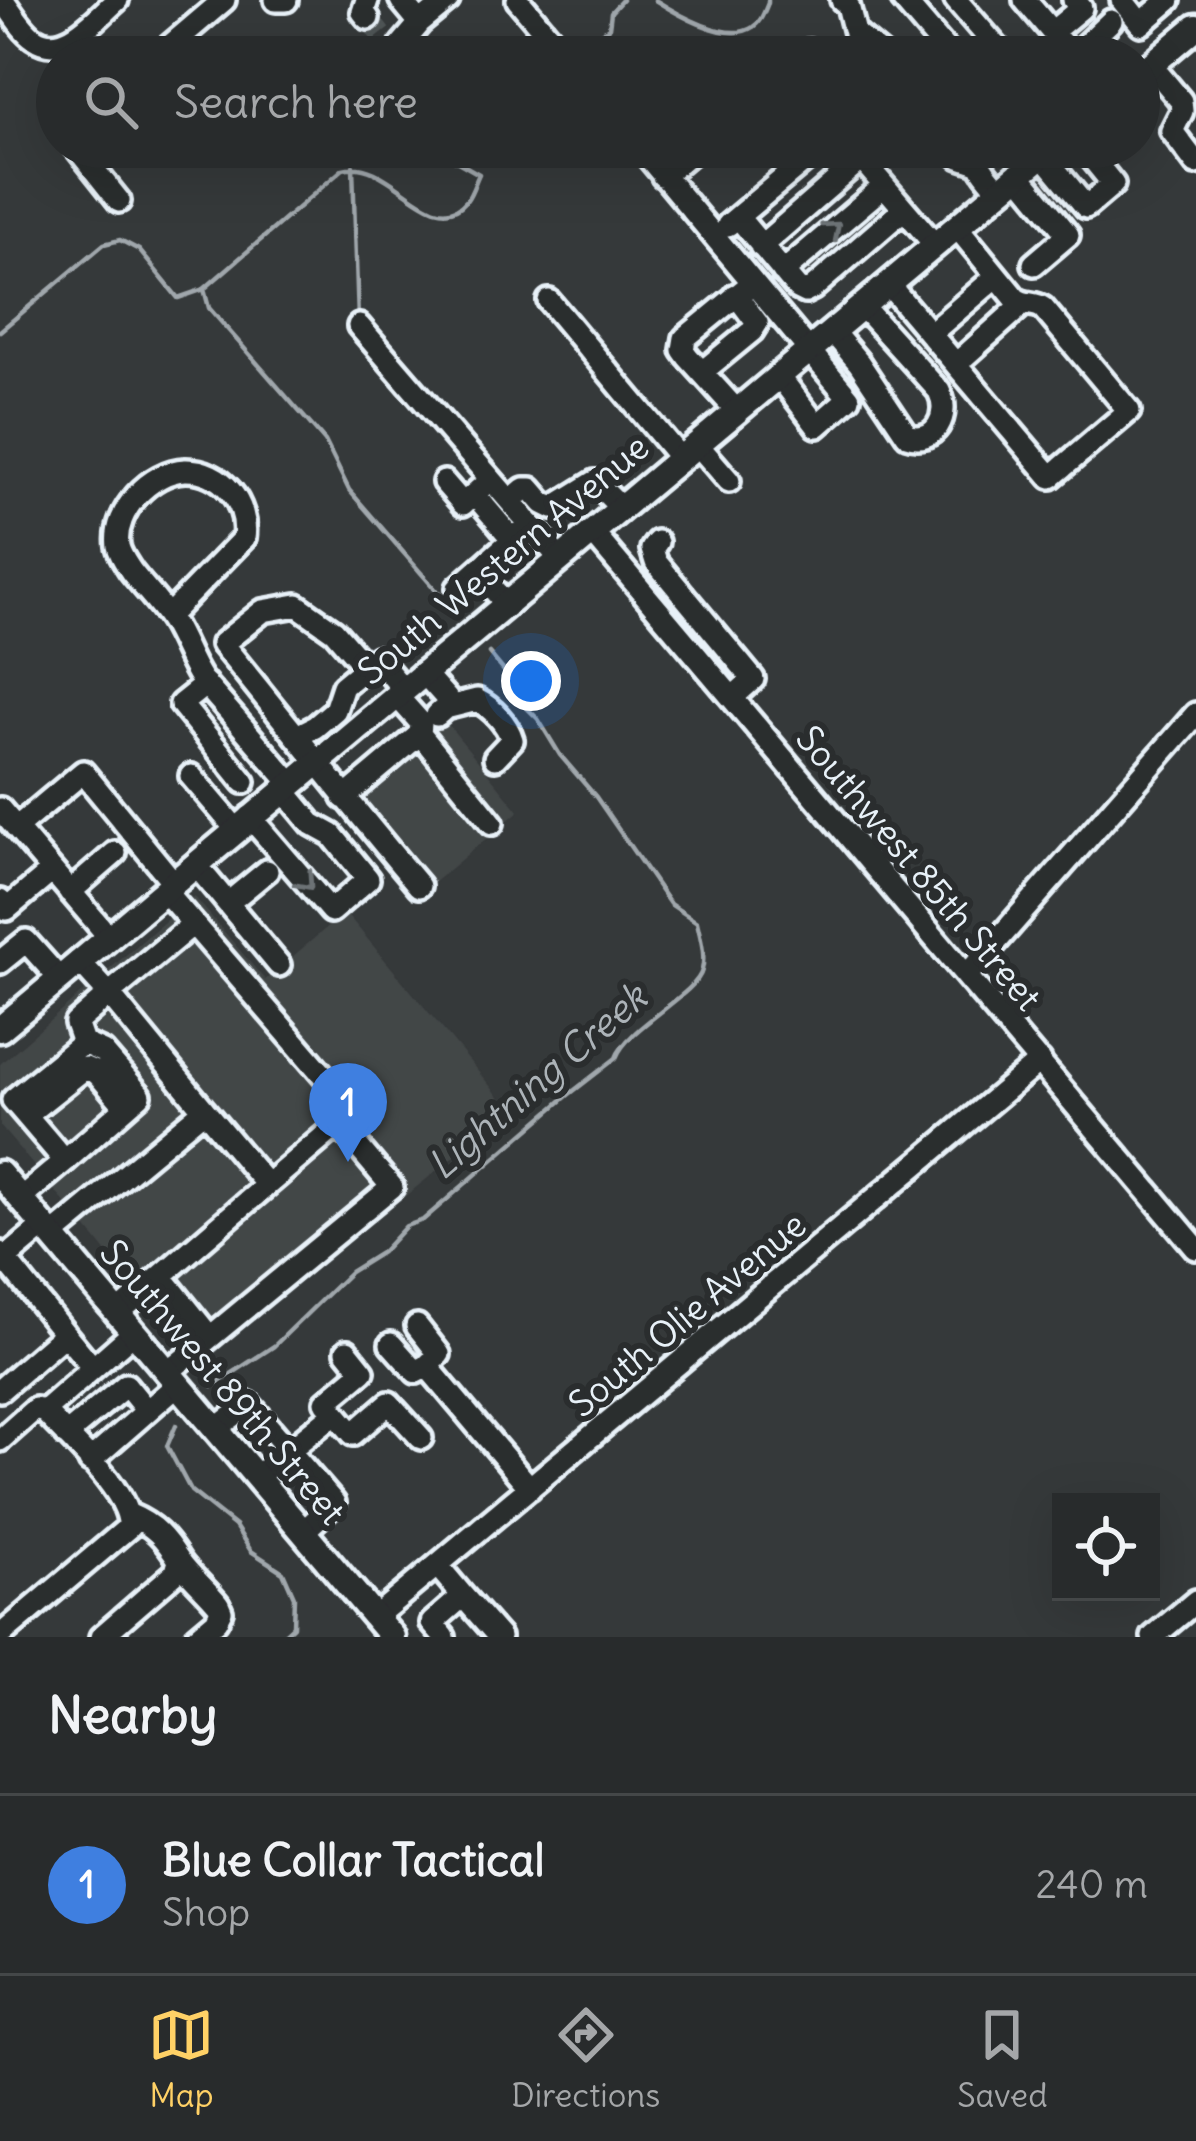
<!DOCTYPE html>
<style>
body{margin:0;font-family:Delius,sans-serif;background:#303334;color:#f1f3f6}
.controls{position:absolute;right:36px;bottom:36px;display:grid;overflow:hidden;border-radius:0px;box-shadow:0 12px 48px #0002}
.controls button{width:108px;height:108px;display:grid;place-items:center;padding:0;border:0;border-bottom:3px solid #444748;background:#282b2c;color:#f1f3f6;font:60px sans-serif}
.you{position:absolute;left:531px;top:681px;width:42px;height:42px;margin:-30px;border:9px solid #fff;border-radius:50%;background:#1a73e8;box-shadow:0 0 0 18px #1a73e833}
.badge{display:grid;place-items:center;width:78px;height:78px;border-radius:50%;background:#ffd166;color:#fff;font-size:39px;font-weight:700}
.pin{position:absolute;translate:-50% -99px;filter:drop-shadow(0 3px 6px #0008)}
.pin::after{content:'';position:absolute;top:63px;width:42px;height:36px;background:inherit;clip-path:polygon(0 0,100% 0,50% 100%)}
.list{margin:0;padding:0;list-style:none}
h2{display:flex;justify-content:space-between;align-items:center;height:156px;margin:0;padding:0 48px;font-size:51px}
h2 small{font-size:39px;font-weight:400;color:#a5a7a9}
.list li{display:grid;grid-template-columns:78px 1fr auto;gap:36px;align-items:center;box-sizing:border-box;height:180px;padding:0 48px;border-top:3px solid #444748}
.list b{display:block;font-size:45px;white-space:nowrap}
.list p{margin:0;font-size:39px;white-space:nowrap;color:#a5a7a9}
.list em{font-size:39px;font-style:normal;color:#a5a7a9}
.icon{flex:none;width:66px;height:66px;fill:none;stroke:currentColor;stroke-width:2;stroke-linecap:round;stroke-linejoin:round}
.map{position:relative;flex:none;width:1196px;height:1637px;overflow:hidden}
.search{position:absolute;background:#282b2c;box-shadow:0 12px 48px #0002;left:36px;right:36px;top:36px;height:132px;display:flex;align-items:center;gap:30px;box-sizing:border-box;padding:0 42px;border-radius:66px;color:#a5a7a9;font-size:45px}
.sheet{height:336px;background:#282b2c}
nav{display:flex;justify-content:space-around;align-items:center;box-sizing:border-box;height:168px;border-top:3px solid #444748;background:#282b2c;font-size:33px;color:#a5a7a9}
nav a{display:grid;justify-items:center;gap:6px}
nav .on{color:#ffd166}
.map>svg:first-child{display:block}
.built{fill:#424647}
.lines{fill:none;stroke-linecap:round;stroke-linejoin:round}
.stream{stroke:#a0a7ac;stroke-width:4.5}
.minor-tunnel{stroke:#505556;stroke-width:21;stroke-dasharray:21 10;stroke-linecap:butt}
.minor-casing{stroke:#e8f1f8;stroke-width:30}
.major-casing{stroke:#e8f1f8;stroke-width:33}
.minor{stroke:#2a2d2e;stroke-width:21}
.major{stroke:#2a2d2e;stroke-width:24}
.oneway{stroke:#6c7275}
.labels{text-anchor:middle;stroke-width:12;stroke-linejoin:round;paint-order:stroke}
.street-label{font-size:36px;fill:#e8f1f8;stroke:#2a2d2e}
.water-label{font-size:39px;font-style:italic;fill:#acb3b8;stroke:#2a2d2e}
</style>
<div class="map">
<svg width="1196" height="1637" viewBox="0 0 1196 1637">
<rect width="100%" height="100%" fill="#35393a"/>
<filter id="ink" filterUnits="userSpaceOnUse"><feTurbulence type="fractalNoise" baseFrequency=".00833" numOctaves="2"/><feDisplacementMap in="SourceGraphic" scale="24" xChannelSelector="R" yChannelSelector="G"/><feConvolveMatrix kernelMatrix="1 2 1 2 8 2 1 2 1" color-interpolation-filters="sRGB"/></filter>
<g filter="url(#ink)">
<!-- built -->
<path class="built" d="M437,711l82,100 -105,88 -83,-99z
M194,896l71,84 80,-68 166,199 -314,253 -102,-126 -95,-112v-62z"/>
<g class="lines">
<!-- stream -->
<path class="stream" d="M655,0c22,14 73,44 98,27 8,-5 11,-15 15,-24v-3
M563,38h30l16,-10 2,-16 11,-12
M462,57c30,-29 43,-13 78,-16
M353,166l5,155
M204,289l5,19 116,133 24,49 106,122
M0,331l104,-87 16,-4 19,10 39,48 26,-9 139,-120c47,-13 89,72 123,32 6,-7 9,-19 13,-27l-30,-17 -12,-10
M213,1386l61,-40 76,-74 32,-20 24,-26 17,-6 144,-124 49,-38c11,-31 81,-64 86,-88 4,-15 -2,-34 -5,-48l-27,-18 -74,-107 -36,-42 -22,-36 -14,-14 -15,-28 -20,-24
M176,1425l-9,21 24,45 44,35 16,25 32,21 11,25 -1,29 -12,11"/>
<!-- minor-tunnel -->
<path class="minor-tunnel" d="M368,18l14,18"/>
<!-- minor casing -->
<g class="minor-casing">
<path id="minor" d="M3,0c9,12 19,30 31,38 30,21 62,-20 83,-38
M276,0h10
M367,0l-4,12 5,6
M401,0l19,23 28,-23
M518,0l48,57
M842,0l6,5 7,28 29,24
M903,0l49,57
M956,0l49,57
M1025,0l48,57
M1122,0l19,24 28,-24
M1052,32l29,-24 -7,-8
M157,57l67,-57
M398,57l4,-13 18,-21
M801,57l8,-6
M1073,57l38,-36
M1151,65l30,36 1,10 -10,20 24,32
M76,147l43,54
M640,147l209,251 -32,28 -38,-50
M851,147l84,98
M951,147l9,10 18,6
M981,147c-9,17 9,31 19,44
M1043,155l43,52 27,-23 -30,-37
M1019,175l49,60 -34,29
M663,176l34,-29
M738,217l59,71 8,4 8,-4 91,-79
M728,225l93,-78
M761,246l100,-87
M783,272l101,-86
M888,284l163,193 78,-66 -86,-103c-9,-6 -19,-2 -28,-10l-58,-71
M549,301l131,157
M359,326l200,232
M832,331l27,32 48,72c28,10 44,-20 32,-44l-77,-85
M931,333l66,-57
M956,364l67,-60
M702,372l50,-41 5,-8 -21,-28
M737,411l-49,-54 -5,-7 2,-12 67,-55
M697,444l32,37
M444,482l19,22 28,-25
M474,494l39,46
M510,501l14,-12h7l12,14 10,5 42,-26 26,26
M592,532l604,716
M657,542l-5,7 4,13 97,117 -21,19
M478,571l27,32
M458,588l72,-64
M168,616l76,-78c5,-34 -22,-69 -59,-68 -34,1 -72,41 -67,76 2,9 8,17 13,25 13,17 29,32 40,50 12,19 18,40 30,58l90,104
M366,668l-32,-37 -37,-26 -34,6 -41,33c66,81 130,163 197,242
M423,672l24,27 -2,9 -8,7
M206,684l-25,20 63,78
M396,695l25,28 -1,11 72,89
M445,708l32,-8c15,8 30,23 35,40l-17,18
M297,736l18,-9 20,-17 8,-24 34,-28 26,31
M191,776l45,53
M344,798l76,-64
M0,809l108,127
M250,817l81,94 37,-32 -36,-44 -20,-11 -29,-35
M16,828l67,-56 90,110
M195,864l84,101
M164,890l190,221 -87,74
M70,892l45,-39
M0,901l7,8 45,-38
M228,903l39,-32
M193,924l-84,70 95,116
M79,961l30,33 -33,29 7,20
M0,962l26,-21 33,37
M967,975l229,-261
M26,1115l59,-47 12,5 29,34
M21,1198l44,-37 -52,-61 70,-57 20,9 37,43 -75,66
M52,1236l152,-126 63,75 -149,128
M0,1253l65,81
M0,1263l44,-37
M161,1276l49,61
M417,1326l22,28 -12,12 103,122
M391,1344l25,28 11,-6
M168,1372l224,-185 -53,-63
M0,1390l65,-56 28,34
M44,1411l90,-79
M335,1413l18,21 36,-31 32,35
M216,1429l33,-25 85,99 -31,29
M66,1435l60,-50 21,26
M0,1440l35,-31 9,2c23,26 88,82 85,116l-129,109
M90,1461l88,-77
M256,1477l79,-64 -9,-11 37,-31 -16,-20
M130,1515c24,10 35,23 49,45 10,15 27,29 39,44l3,7 -5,10 -19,16
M437,1565l26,31 -31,27 12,14
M463,1596l36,41
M375,1617l665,-556
M101,1637l75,-65 3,-11
M1153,1637l43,-36"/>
</g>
<!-- major casing -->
<g class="major-casing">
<path id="major" d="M1139,75l57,-48
M0,1029l1052,-882
M0,1174l392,463"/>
</g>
<!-- minor -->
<use href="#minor" class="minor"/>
<!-- major -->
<use href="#major" class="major"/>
</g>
<!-- one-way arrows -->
<defs><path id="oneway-chevron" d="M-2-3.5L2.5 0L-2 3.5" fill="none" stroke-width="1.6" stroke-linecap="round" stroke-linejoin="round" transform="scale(3)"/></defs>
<g class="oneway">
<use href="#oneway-chevron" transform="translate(833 229) rotate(-40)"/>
<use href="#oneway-chevron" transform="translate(306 882) rotate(48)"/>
</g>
</g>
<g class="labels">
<!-- street labels -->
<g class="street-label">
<text transform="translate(503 559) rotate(-40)" y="13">South Western Avenue</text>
<text transform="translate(919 868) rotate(50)" y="13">Southwest 85th Street</text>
<text transform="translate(687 1314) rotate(-40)" y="13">South Olie Avenue</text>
<text transform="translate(223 1382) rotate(50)" y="13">Southwest 89th Street</text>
</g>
<!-- water labels -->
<g class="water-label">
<text transform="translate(537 1081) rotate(-41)" y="14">Lightning Creek</text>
</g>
</g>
</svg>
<div class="controls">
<button><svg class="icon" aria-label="locate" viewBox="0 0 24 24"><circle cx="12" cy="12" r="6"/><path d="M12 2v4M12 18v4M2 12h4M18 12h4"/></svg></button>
</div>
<div class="you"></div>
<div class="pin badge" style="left:348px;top:1162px;background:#3f7fe0">1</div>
<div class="search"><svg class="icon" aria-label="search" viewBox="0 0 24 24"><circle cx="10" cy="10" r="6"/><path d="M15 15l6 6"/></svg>Search here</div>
</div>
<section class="sheet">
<h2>Nearby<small></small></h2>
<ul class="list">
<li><span class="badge" style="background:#3f7fe0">1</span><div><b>Blue Collar Tactical</b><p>Shop</p></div><em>240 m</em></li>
</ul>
</section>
<nav>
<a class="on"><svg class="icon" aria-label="map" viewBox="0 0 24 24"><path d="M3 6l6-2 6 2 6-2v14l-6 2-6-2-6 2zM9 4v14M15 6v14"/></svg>Map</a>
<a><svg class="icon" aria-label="directions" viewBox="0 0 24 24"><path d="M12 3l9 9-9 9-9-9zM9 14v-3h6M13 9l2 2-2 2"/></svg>Directions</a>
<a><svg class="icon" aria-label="saved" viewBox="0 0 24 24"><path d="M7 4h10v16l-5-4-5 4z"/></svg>Saved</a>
</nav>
